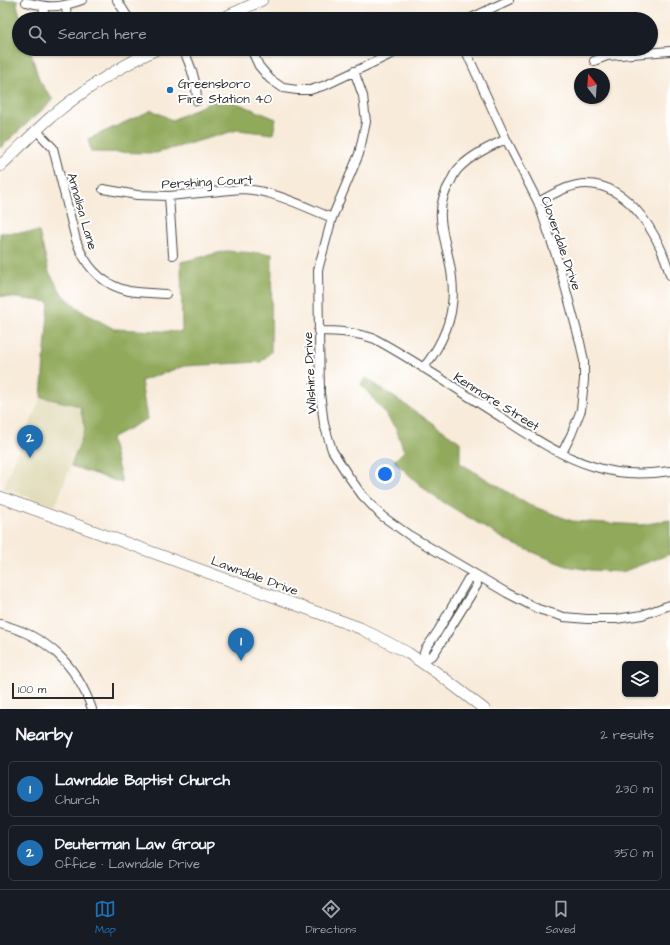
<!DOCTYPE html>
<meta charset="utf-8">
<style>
body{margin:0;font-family:"Architects Daughter",sans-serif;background:#20242c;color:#f1f3f6}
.controls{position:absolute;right:12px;bottom:12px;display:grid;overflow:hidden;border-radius:6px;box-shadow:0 1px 3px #0004}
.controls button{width:36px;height:36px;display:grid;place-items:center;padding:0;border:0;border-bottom:1px solid #363941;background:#171b24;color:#f1f3f6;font:20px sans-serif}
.compass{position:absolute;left:574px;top:68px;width:36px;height:36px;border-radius:50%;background:#171b24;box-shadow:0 1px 3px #0004;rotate:343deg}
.scale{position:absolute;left:12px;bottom:10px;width:102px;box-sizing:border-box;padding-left:4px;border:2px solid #2b2b2b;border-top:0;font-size:11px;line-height:14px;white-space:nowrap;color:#2b2b2b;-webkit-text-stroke:3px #fff;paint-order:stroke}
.you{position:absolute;left:385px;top:474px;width:14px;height:14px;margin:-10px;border:3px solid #fff;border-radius:50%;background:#1a73e8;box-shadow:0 0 0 6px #1a73e833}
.badge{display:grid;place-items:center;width:26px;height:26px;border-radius:50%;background:#1f6fb2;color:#fff;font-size:13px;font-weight:700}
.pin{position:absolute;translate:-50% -33px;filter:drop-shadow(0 1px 2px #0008)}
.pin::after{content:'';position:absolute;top:21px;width:14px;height:12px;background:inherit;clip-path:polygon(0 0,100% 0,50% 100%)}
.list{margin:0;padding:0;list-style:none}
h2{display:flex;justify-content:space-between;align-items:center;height:52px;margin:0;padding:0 16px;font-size:17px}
h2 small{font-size:13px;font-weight:400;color:#9ea1a6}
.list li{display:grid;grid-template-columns:26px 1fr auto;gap:12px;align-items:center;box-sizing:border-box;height:56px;margin:0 8px 8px;padding:0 8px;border:1px solid #363941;border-radius:6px}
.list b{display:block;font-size:15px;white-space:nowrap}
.list p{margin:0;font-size:13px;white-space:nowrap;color:#9ea1a6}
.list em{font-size:13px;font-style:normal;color:#9ea1a6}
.icon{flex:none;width:22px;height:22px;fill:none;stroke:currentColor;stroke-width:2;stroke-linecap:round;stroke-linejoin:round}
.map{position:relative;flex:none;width:670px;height:709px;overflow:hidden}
.search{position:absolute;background:#171b24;box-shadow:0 1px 3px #0004;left:12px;right:12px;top:12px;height:44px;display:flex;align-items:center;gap:10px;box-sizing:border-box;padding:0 14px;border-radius:22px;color:#9ea1a6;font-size:15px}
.sheet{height:180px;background:#171b24}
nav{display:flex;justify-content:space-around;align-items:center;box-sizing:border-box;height:56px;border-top:1px solid #363941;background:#171b24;font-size:11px;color:#9ea1a6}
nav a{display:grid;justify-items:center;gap:2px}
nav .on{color:#1f6fb2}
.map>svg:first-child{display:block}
.built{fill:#e1dcba}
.forest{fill:#90a95a;stroke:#5e6a42}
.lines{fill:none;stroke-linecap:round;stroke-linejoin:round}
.minor-casing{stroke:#4a4845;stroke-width:10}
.major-casing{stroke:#4a4845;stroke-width:12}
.minor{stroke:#fff;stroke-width:8}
.major{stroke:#fff;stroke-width:11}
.poi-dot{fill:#1f6fb2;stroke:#fff;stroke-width:1.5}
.labels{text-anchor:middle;stroke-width:4;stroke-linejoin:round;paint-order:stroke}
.poi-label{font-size:13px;fill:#2b2b2b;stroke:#fff;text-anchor:start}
.street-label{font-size:13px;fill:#2b2b2b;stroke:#fff}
</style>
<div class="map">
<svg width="670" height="709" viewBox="0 0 670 709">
<rect width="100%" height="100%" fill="#fff"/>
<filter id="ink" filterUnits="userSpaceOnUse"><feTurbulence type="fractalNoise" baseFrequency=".025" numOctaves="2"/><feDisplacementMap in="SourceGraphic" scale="8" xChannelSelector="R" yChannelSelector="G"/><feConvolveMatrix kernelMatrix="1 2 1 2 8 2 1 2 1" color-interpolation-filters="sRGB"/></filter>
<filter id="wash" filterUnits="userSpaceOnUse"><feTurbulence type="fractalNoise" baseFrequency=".012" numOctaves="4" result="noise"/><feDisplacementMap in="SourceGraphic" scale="16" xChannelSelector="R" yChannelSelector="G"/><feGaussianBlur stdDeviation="0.9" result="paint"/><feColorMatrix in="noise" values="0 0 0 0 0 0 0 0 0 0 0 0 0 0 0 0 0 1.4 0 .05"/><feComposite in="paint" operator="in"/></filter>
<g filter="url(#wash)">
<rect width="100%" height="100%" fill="#f8ebda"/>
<!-- built -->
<path class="built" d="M41,397l39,9 5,24 -30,76 -52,-18z"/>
<!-- forest -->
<path class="forest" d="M0,0h18l-1,5 4,14h-2v30h11l9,31 14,20 -53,48z
M217,95l59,24 -3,15 -36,-4 -81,23 -65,-1 -3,-13 64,-29 20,10 37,-17z
M39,232l10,40 13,22 21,18 31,17 68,3 -1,-70 45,-11 46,3 -1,98 -10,10 -77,4 -43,15 6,38 -36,19 11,45 -51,-17 14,-36 -5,-24 -39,-9 8,-95 -49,-6v-63z
M366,378l94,64v21l67,41 45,17 69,4 29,-5v34l-48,18 -32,-2 -24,-4 -57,-24 -79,-48 -36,-33 10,-10 -8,-22 -14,-20 -21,-25z"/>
</g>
<g filter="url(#ink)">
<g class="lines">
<!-- minor casing -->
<g class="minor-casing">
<path id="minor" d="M117,0l12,19
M26,2c23,6 34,6 56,-2
M43,6l2,13
M66,6l1,13
M469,19l40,-19
M183,49c8,17 14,33 14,52
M251,49l8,17 11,13 13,9 14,2h13l16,-5 76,-36
M465,49l41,90 32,63 21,62 21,78 4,19v19l-3,30 -10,25 -9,18
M594,61l13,-5 63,-5
M354,71l9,25 3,26 -7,32 -27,64 -14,52 2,123 4,31 8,26 15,24 15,21 20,21 27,19 98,58 31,16 26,8 23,2h29l26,-4 28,-10
M37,131l16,17 23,92c9,26 26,45 53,51 12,2 25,2 37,3
M103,189l34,6 32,1 72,-7c31,1 62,17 91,29
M169,196l4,59
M538,202c14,-7 31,-18 48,-18 44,0 74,53 84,91
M318,331c20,0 38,1 57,8 44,24 86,53 129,80 28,18 56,37 88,47 24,8 53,9 78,5
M423,368c14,-16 27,-41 29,-63 2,-14 0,-31 -3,-45 -6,-30 -16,-50 2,-79 2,-5 5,-10 8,-13 13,-13 30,-21 47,-29
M476,575l1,10 -31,50 -13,20 -12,7 4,-12 13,-19 30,-52z
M0,624c47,12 76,40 92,85"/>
</g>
<!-- major casing -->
<g class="major-casing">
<path id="major" d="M221,19l41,-19
M0,166c17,-16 34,-34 51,-49 32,-27 68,-50 106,-68
M0,497l360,131 48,25 32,22 44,34"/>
</g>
<!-- minor -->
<use href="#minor" class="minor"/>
<!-- major -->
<use href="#major" class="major"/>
</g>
</g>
<!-- markers -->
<circle class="poi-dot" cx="170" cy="90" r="4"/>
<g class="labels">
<!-- poi labels -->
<g class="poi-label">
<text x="178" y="88">Greensboro<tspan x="178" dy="15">Fire Station 40</tspan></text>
</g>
<!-- street labels -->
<g class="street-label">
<text transform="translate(207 181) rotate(-3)" y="5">Pershing Court</text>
<text transform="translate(83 211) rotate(74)" y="5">Annalisa Lane</text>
<text transform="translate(562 243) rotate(71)" y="5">Cloverdale Drive</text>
<text transform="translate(309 373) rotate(-93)" y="5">Wilshire Drive</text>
<text transform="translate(497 401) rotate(32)" y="5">Kenmore Street</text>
<text transform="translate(255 575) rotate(20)" y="5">Lawndale Drive</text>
</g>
</g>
</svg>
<div class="controls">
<button><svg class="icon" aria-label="layers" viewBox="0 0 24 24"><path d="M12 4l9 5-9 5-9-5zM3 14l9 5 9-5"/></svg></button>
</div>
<svg class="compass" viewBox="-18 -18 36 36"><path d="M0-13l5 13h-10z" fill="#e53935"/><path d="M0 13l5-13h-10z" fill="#9ea1a6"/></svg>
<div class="scale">100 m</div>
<div class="you"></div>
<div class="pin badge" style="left:241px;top:661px">1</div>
<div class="pin badge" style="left:30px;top:458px">2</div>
<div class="search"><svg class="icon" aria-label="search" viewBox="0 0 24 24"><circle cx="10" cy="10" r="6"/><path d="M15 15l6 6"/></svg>Search here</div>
</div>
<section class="sheet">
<h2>Nearby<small>2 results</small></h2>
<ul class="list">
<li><span class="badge">1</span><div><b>Lawndale Baptist Church</b><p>Church</p></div><em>230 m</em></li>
<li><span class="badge">2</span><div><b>Deuterman Law Group</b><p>Office · Lawndale Drive</p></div><em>350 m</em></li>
</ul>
</section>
<nav>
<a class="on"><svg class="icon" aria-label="map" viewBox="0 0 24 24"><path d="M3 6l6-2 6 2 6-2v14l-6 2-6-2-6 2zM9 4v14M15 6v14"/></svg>Map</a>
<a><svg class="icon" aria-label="directions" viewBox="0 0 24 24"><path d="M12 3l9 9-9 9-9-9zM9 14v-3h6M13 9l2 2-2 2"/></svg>Directions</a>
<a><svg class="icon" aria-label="saved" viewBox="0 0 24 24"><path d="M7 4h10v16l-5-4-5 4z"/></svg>Saved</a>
</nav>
